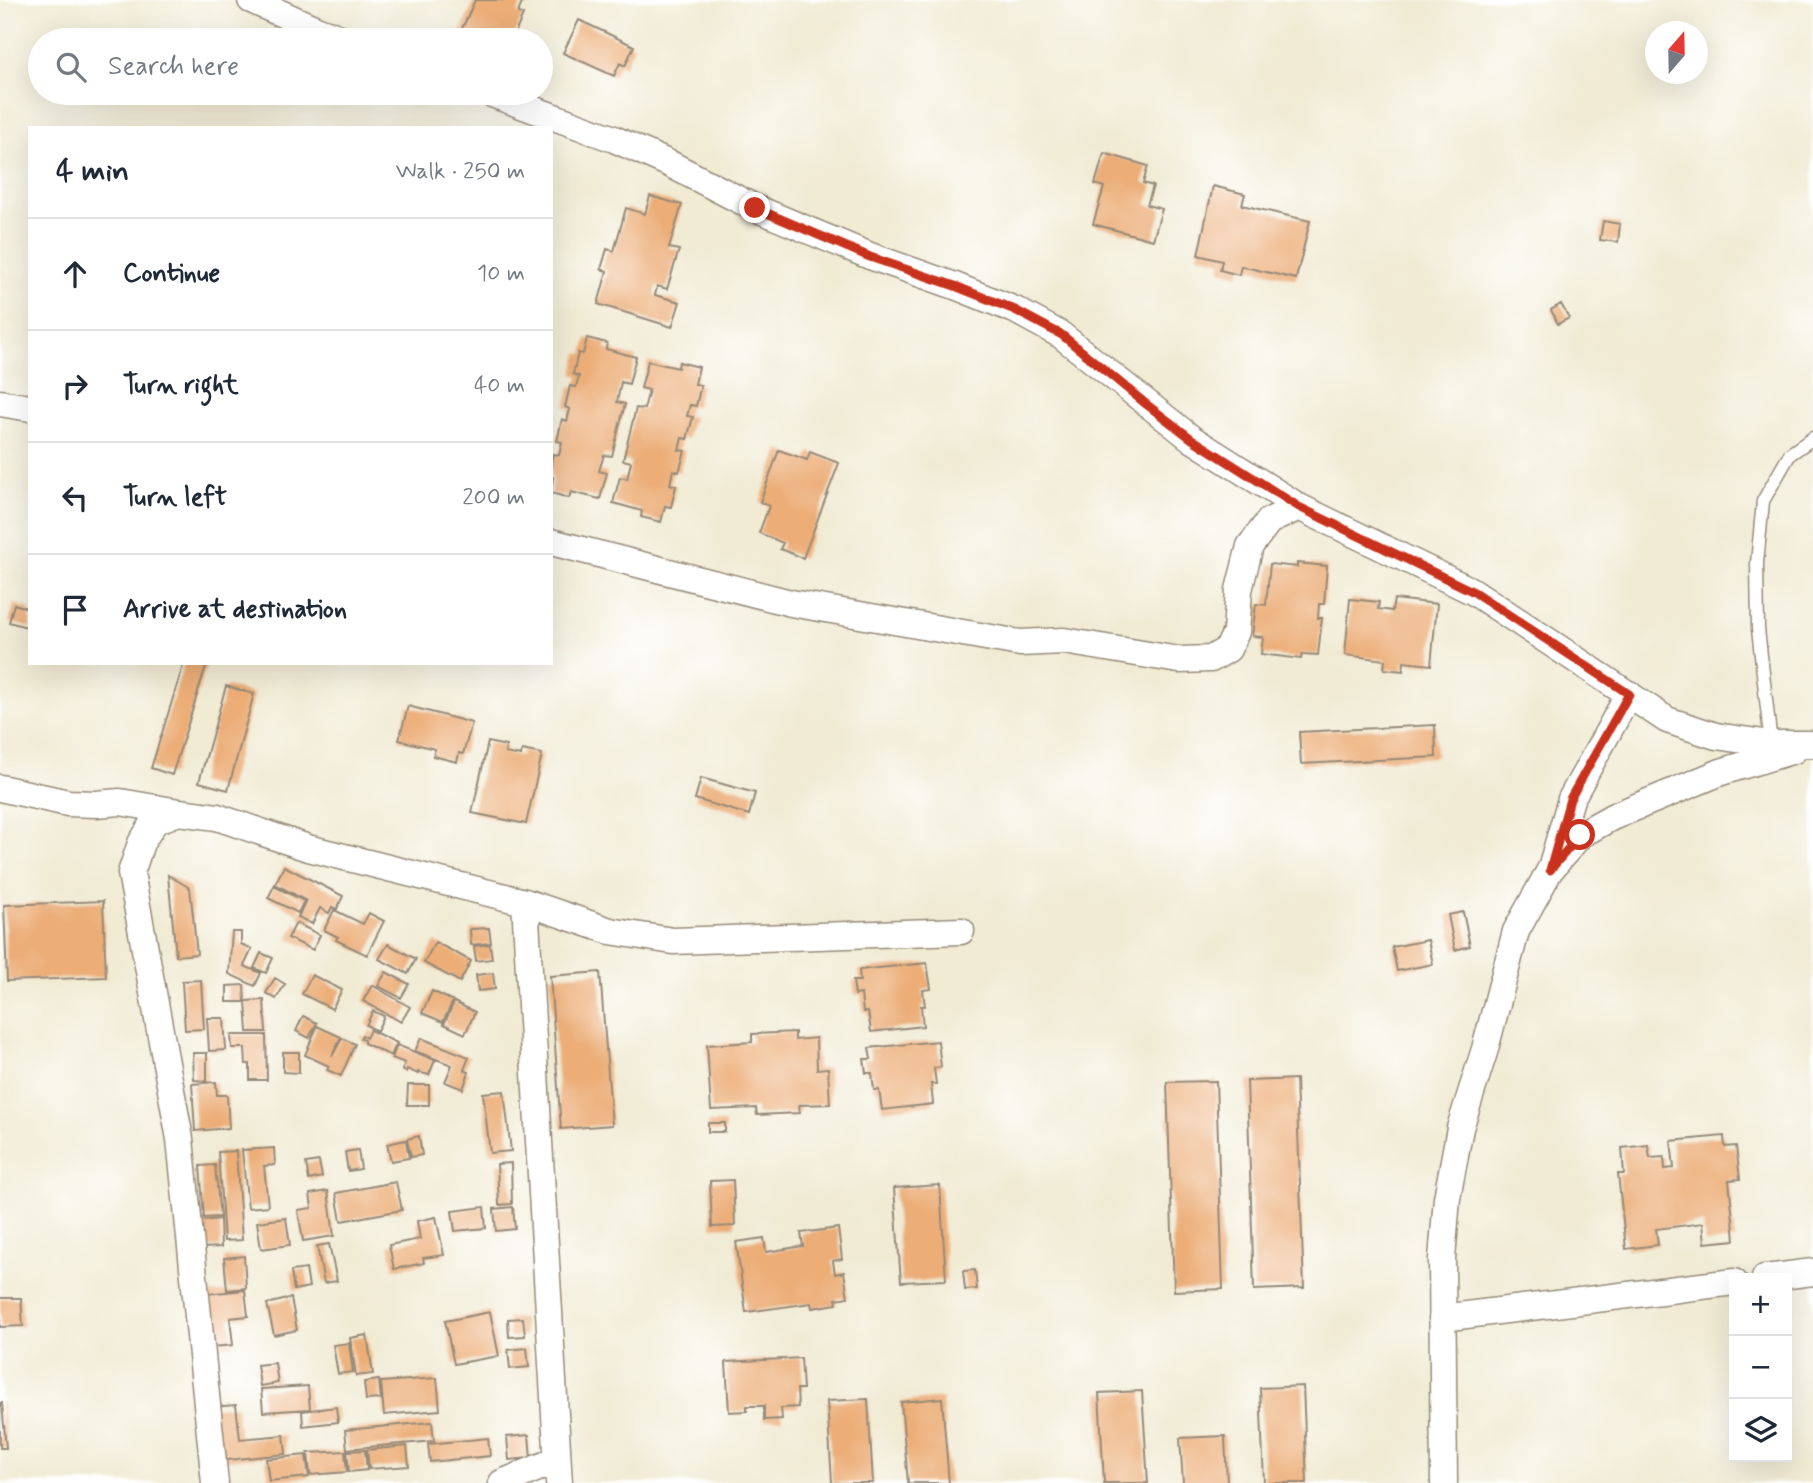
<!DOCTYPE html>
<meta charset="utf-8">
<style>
body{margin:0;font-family:Mynerve,sans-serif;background:#f2f2f3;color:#1f2937}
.controls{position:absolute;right:21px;bottom:21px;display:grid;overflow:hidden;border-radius:0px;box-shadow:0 7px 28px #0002}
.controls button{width:63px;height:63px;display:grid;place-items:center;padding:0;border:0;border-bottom:2px solid #e0e1e3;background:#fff;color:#1f2937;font:35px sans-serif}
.compass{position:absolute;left:1645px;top:21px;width:63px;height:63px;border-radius:50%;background:#fff;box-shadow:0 7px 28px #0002;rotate:20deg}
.stop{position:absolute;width:21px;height:21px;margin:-16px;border:5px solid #c8321e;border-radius:50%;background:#fff}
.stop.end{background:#c8321e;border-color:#fff;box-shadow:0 2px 7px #0008}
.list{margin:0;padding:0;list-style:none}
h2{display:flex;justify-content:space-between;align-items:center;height:91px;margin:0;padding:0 28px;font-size:30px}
h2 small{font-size:23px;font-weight:400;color:#747a83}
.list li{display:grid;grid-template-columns:46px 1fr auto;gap:21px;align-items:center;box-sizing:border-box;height:112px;padding:0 28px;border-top:2px solid #e0e1e3}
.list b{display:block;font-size:26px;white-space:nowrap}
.list em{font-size:23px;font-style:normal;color:#747a83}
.icon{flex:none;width:38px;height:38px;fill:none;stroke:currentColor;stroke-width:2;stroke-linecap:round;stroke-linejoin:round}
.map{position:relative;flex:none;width:1813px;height:1483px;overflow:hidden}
.search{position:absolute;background:#fff;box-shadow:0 7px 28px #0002;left:28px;top:28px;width:525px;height:77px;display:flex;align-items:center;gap:18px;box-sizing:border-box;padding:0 24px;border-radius:38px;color:#747a83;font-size:26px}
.panel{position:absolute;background:#fff;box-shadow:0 7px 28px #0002;left:28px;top:126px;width:525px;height:539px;border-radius:0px}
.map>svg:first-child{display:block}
.building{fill:#ecad77}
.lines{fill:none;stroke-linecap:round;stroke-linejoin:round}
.service-casing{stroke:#968a79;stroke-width:15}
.minor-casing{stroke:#968a79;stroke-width:29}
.service{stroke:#fff;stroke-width:12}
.minor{stroke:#fff;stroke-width:26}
.route{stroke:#c8321e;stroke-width:9}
</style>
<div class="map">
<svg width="1813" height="1483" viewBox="0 0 1813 1483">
<rect width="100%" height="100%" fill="#fff"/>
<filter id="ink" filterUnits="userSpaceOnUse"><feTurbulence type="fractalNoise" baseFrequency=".0143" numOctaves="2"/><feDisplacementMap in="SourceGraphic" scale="14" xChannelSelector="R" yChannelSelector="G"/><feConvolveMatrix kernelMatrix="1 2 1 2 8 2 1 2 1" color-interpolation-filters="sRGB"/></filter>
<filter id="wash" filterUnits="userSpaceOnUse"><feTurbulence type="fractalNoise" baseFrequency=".00686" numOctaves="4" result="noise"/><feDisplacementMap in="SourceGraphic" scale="28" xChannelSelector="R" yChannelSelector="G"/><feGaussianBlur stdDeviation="1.57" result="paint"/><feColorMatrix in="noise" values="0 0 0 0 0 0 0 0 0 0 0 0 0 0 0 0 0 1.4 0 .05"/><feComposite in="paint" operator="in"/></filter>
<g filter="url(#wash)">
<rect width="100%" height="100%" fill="#f1ebd4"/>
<g id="blocks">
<!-- building -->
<path class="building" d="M475,0h48l-5,13 5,2 -11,25h-34l-18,-7z
M579,20l55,26 -9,20 -5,-3 -6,13 -51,-23z
M1104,153l44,13 -5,17 10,3 -6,19 15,4 -9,31 -60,-16 11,-37 -9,-3z
M1213,186l32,8 -3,11 68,16 -14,58 -55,-13 -2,9 -19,-5 2,-9 -24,-6z
M650,196l32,9 -13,43 10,2 -12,39 -10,-3 -2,9 25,7 -8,25 -74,-23 9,-33 -6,-2 6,-20 7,2 12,-43 19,6z
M1603,221l17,3 -2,18 -18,-2z
M1561,304l8,14 -11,6 -7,-14z
M587,338l20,5 -1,6 30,8 -7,27 -8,-2 -4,20 8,2 -13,52 -8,-1 -5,16 8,2 -7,26 -29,-7 -2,6 -18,-5 2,-16h-2v-15l2,-8 6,1 3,-13 -5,-1 5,-22 5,2 3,-12 -5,-2 5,-21 6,1 3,-11 -6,-2 5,-21 5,1z
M648,361l30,7 1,-6 20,5 -4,17 6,1 -5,21 -6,-1 -3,11 6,1 -6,22 -5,-1 -3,12 6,1 -6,21 -6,-2 -3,14 6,2 -5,21 -6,-1 -4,16 -20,-5 1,-6 -29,-8 7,-26 7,2 4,-17 -8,-2 13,-52 8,1 5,-19 -8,-2z
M779,450l28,10 3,-8 29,11 -36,95 -23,-9 3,-6 -24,-10 10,-27 -9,-4z
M1297,563l30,3 -3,38h-5l-1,14h4l-4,37 -16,-1 -1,5 -40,-5 2,-17 -11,-1 4,-32 10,1 4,-41 27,3z
M1350,599l29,3 -1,7 14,2 2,-12 43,5 -6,61 -27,-3 -1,9 -19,-2 1,-9 -40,-5z
M14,604l16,5v19l-21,-6z
M184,663h23l-35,112 -21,-7z
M226,686l28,8 -26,96 -29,-8z
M408,706l64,17 -9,31 -4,-1 -2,9 -24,-6 2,-7 -36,-9z
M1435,725l1,32 -135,7 -2,-32z
M488,742l18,4 -1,7 16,3 1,-6 20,4 -16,70 -54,-11z
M701,778l54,15 -6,22 -54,-16z
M284,866l59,30 -6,13 -5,-2 -3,6 -9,-5 -8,16 -14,-7 8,-16 -31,-17z
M168,875l22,13 7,66 -21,2z
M274,886l30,15 -6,12 -30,-15z
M103,901l3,76 -99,4 -3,-76z
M334,910l29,14 6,-11 15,8 -17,34 -31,-15 2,-3 -14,-7z
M1463,912l7,34 -15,4 -7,-35z
M296,923l24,12 -7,15 -25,-12z
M489,928l2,15 -20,2 -1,-16z
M232,932h9v12l11,5 -8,17 17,7 -6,13 -26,-12z
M1428,940l5,24 -36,7 -5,-24z
M435,942l36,19 -11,21 -36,-19z
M388,944l28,15 -8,15 -29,-15z
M490,944l2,15 -16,2 -2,-15z
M261,953l12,5 -7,15 -12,-5z
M927,963l4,26 -8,1 2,16h-4l2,20 -52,6 -3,-20h-5l-2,-18 -6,1 -2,-14h7l-1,-11z
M386,972l23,12 -8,14 -23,-12z
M600,972l12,153 -51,4 -11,-153z
M493,973l2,16 -17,2 -2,-16z
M312,975l30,15 -10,19 -30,-15z
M275,978l10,6 -9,15 -10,-6z
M201,980l3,49 -19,1 -3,-49z
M244,985l1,17h-18v-16z
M372,985l38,22 -9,15 -38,-21z
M432,991l21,10 -10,21 -21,-9z
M264,1000l2,32h-18l-2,-31z
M454,1002l21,10 -10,22 -21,-10z
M373,1011l11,5 -7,15 -11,-6z
M303,1016l14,7 -8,15 -13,-7z
M207,1018h17l2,32 -17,1z
M317,1026l24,11 -9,19 10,-18 13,6 -14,32 -14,-6 2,-4 -24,-11z
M370,1030l27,13 -6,13 -27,-13v-3l-4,-2 2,-3 4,3z
M795,1032v8l21,-2 1,31 11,-1 2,36 -31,1 1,8 -43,2 -1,-7 -45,2 -4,-65 45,-3v-8z
M231,1035h35l1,45h-17v-16h-4l-1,-16h-13z
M421,1038l48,19 -5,13 5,2 -6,17 -18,-7 7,-17 -37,-14z
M938,1041l3,26 -7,1 2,16h-5l2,20 -51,6 -3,-20h-5l-2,-17h-6l-2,-14h7l-2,-11z
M397,1045l38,15 -6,15 -11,-3v2l-11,-5 -1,3 -4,-2 3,-7 -13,-5z
M283,1052h16v21l-16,-1z
M193,1053h14v28l-13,-1z
M1296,1079l8,209 -50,2 -7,-209z
M1216,1081l7,208 -49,2 -7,-209z
M216,1082l1,13h10l2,33 -34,3 -3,-47z
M408,1085h21v20h-22z
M504,1091l7,60 -21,2 -7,-60z
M708,1123h17v9h-17z
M419,1136l3,19 -11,2 -4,-18z
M1724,1136l1,11 11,-1 4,33 -11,1 6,60 -30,3 -2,-20 -47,6 2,16 -32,4 -8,-75h6l-2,-26 26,-3 2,13 14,-1 1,12 9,-1 -3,-27z
M406,1140l3,18 -18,3 -4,-17z
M274,1148l1,17 -11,1 4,40 -20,2 -6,-58z
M358,1150l3,19 -13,2 -3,-19z
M236,1151l6,89 -18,1 -6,-89z
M319,1161l3,16 -13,3 -3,-17z
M511,1163l1,41 -13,1 -2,-41z
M215,1165l5,52 -16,1 -4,-52z
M733,1180l2,46 -23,1 -2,-46z
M396,1182l6,28 -61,11 -5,-28z
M940,1185l6,95 -45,2 -7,-94z
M328,1191l6,45 -31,5 -5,-31 14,-2 -2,-14z
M484,1207l2,21 -31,3 -3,-20z
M513,1207l2,22 -19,2 -2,-22z
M436,1217l8,38 -21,3 1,5 -30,6 -5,-24 31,-6 -3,-18z
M286,1218l4,27 -29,4 -4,-27z
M220,1219l1,28 -19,1 -2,-27z
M838,1228l4,31 -9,2 2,13 9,-2 4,25 -12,2 1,5 -25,4 -1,-5 -65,9 -10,-70 28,-4 2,14 37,-6 -2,-13z
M329,1244l8,37 -13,2 -7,-37z
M244,1256l2,32 -19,2 -3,-32z
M306,1269l3,18 -15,3 -3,-19z
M975,1270l2,19 -12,1 -2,-19z
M245,1290l3,26 -18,2 3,27 -21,2 -6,-53z
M0,1298h21l2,28 -23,1z
M291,1298l6,32 -23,5 -7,-31z
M490,1312l9,44 -45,8 -9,-43z
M523,1318l2,18 -16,1 -1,-18z
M367,1335l6,39 -17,2 -6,-38z
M349,1343l4,29 -15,2 -5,-29z
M527,1348l2,19 -19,2 -2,-19z
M801,1358l2,31h-6l1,18 -17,1 1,11 -18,1v-14h-17v5l-18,1 -3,-50z
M275,1363l3,20 -18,3 -3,-21z
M437,1378l3,32 -56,5 -3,-33z
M379,1380l2,19 -15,1 -2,-18z
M308,1386l2,23 -47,3 -2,-23z
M1303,1386l4,97h-43l-4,-95z
M1142,1391l6,92h-44l-5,-90z
M942,1398l7,85h-41l-7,-81z
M868,1399l5,84h-41l-5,-82z
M0,1403h2l4,45h-6z
M236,1405l4,34 44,-4 2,19 -68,7 -5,-54z
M336,1407l2,15 -35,4 -1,-15z
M432,1422l2,19 -87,8 -2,-19z
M529,1435l2,23 -22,2 -2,-23z
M1225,1436l2,47h-44l-3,-45z
M488,1438l2,18 -60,6 -2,-18z
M407,1446l2,20 -40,3 -2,-19z
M365,1450l2,20 -18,2 -2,-21z
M345,1451l2,21 -37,3 -2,-22z
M306,1455l3,22 -40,4 -3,-22z"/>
</g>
</g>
<g filter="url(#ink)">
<use href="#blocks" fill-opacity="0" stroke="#968a79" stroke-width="2"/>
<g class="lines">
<!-- service casing -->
<g class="service-casing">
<path id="service" d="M1771,744l-13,-115 -1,-66 6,-62 27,-47 23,-16"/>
</g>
<!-- minor casing -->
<g class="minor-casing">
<path id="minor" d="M251,0l65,29 30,11
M489,93l125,46 56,25 85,44 115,48 85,30 60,24 46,25 131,104 107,68 175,85 193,128 49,16 55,8h42
M0,403l30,5
M551,542l240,61 229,40 44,-2 115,19 32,-1 17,-10 8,-17 3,-42 11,-44 19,-25 30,-14
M0,788l68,15 28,1 24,-2 59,10
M1553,861l18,-62 58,-105
M525,902l34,581
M1765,1278l48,-6
M1442,1318l292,-36
M215,1483l-35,-344 -49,-266 10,-30 14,-22 24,-9 38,5 91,31 217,54 85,29 63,10 288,-10
M502,1483l55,-23
M1444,1483l-2,-224 5,-61 13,-70 25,-79 31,-118 34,-61 30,-35 32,-18 109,-45 73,-22"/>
</g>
<!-- service -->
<use href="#service" class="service"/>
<!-- minor -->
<use href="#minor" class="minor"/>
</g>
</g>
<g class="lines" filter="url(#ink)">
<!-- route -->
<path class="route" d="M755,208l115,49 85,29 60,24 47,25 84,69 46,35 107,68 175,85 155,102 -59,105 -20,71 30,-35"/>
</g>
</svg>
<div class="controls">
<button>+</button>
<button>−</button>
<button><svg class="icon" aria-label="layers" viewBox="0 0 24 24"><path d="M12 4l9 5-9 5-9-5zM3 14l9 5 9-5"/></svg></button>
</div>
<svg class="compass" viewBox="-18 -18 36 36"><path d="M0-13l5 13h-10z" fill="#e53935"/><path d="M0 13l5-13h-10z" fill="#747a83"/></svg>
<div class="stop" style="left:1580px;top:835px"></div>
<div class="stop end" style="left:755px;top:208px"></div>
<div class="search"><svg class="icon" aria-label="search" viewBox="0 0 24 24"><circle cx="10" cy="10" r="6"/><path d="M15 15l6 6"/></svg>Search here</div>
<section class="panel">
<h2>4 min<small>Walk · 250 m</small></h2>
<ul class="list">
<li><svg class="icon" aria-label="ahead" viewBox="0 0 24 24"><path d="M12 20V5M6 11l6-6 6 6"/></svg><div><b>Continue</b></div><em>10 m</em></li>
<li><svg class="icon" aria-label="right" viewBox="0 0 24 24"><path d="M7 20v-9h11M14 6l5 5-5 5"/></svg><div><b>Turn right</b></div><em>40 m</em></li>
<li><svg class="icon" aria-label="left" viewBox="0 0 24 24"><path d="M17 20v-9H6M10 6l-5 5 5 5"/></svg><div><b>Turn left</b></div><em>200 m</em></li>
<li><svg class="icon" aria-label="arrive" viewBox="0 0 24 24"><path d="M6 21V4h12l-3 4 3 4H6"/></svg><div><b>Arrive at destination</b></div></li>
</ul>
</section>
</div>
